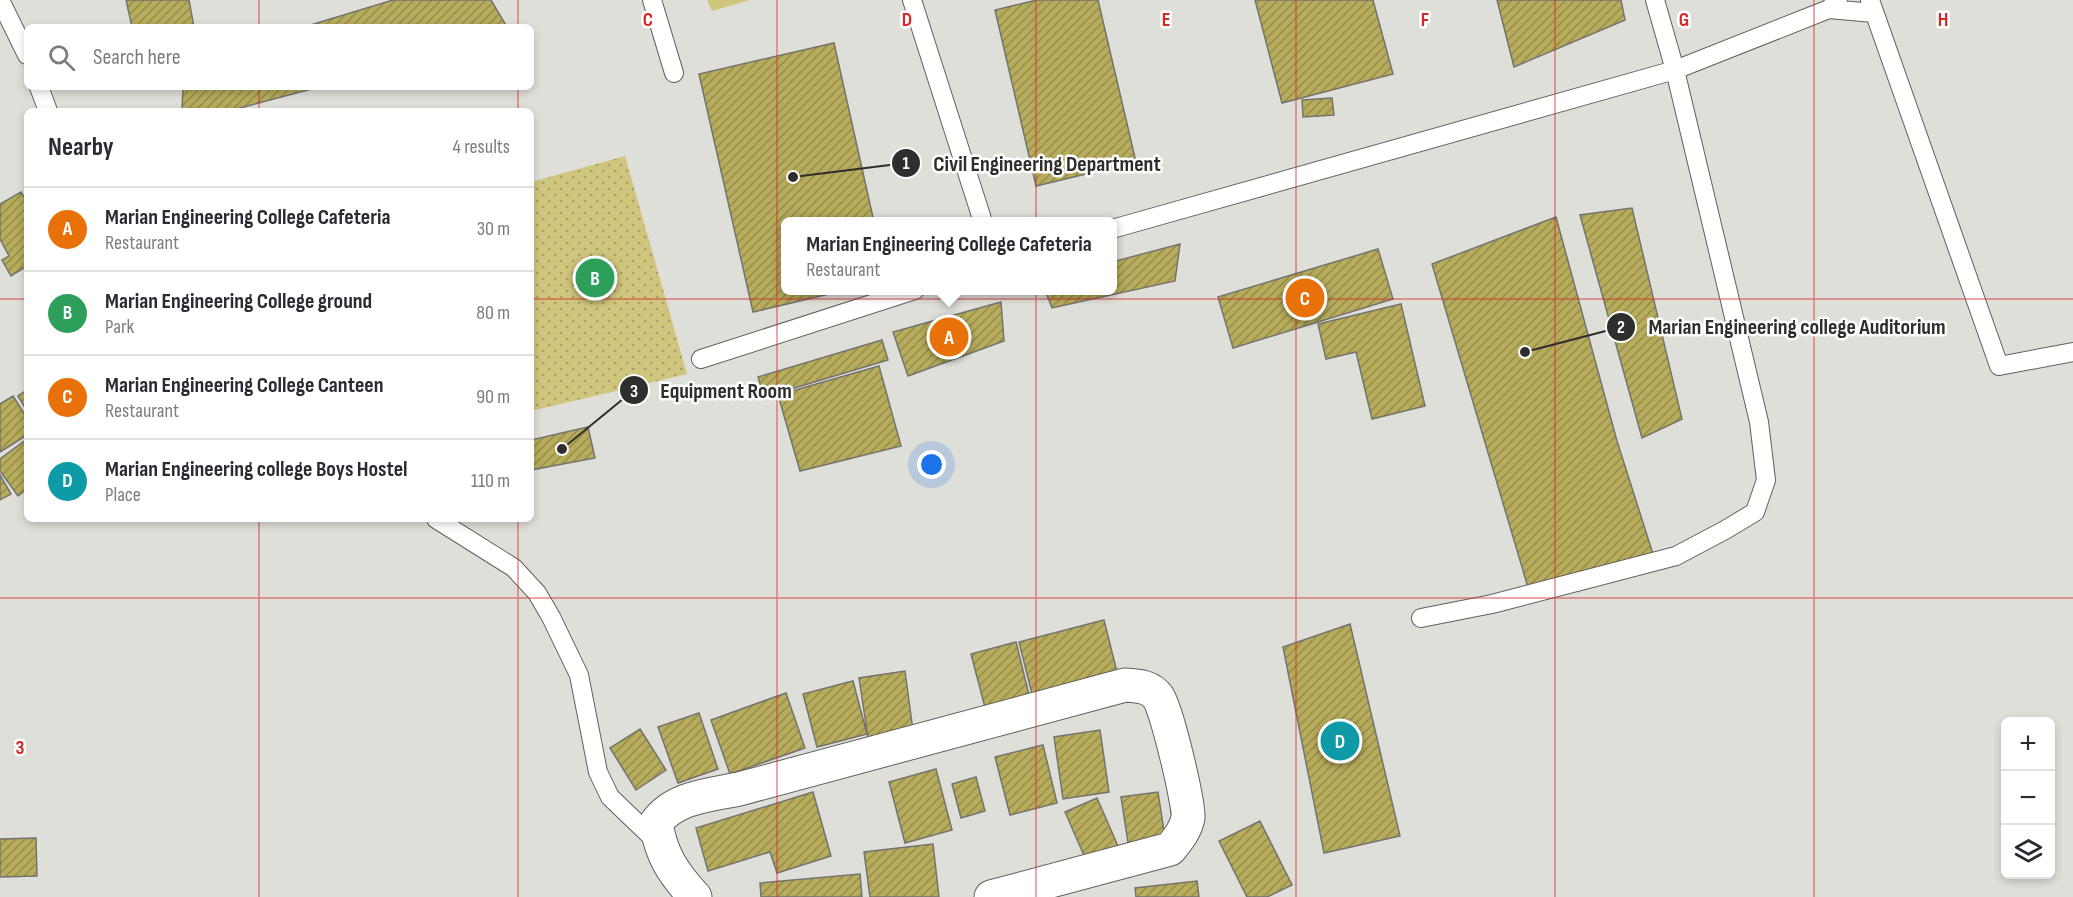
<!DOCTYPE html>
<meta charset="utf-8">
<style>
body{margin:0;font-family:"Sofia Sans Condensed",sans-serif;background:#f2f2f3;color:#2b2b33}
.controls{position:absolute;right:18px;bottom:18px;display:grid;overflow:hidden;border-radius:9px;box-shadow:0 3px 9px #0003}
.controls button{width:54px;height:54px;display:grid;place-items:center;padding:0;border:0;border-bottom:2px solid #e1e1e2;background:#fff;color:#2b2b33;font:30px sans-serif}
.you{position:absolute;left:932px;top:465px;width:21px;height:21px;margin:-15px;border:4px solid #fff;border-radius:50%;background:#1a73e8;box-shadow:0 0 0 9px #1a73e833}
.badge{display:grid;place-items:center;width:39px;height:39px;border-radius:50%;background:#7c3aed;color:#fff;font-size:20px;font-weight:700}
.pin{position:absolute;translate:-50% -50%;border:3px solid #fff;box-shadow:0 2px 6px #0006}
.popup{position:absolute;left:781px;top:217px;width:336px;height:78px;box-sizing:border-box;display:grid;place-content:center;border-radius:9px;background:#fff;filter:drop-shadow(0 2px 4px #0005);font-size:20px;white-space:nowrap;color:#7c7c81}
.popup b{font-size:22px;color:#2b2b33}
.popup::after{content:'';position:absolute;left:50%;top:100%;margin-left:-12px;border:12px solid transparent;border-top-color:#fff}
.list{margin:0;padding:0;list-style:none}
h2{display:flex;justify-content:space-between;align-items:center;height:78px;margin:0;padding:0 24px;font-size:26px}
h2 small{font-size:20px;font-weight:400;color:#7c7c81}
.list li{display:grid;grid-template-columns:39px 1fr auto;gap:18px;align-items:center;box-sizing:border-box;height:84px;padding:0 24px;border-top:2px solid #e1e1e2}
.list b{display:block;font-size:22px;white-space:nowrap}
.list p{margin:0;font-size:20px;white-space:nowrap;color:#7c7c81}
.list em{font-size:20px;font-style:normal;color:#7c7c81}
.icon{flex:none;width:33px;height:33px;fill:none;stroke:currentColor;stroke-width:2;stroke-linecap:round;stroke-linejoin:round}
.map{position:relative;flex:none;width:2073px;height:897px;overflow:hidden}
.search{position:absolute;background:#fff;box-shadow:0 3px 9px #0003;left:24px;top:24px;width:510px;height:66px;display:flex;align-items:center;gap:15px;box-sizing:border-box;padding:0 21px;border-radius:9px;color:#7c7c81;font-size:22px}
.panel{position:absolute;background:#fff;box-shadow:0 3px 9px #0003;left:24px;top:108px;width:510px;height:414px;border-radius:9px}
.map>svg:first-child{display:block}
.park{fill:url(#park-dots)}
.pitch{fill:#d0c57c}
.building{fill:url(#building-hatch);stroke:#74746f;stroke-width:1.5}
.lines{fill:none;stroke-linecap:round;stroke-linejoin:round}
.service-casing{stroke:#60605b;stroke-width:20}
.minor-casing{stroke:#60605b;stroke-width:35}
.service{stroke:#fff;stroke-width:18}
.minor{stroke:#fff;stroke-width:33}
.grid{fill:none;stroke:#d62828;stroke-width:1.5;stroke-opacity:0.55}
.grid-label{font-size:20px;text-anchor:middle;font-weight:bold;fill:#d62828;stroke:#fffffe;stroke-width:5;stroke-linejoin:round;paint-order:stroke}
.leader{fill:none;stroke:#2f2e2c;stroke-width:2}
.callout-dot{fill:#2f2e2c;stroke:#fffffe;stroke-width:2}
.mark-label{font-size:18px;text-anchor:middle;font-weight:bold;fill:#fff}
.callout-label{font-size:22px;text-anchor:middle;font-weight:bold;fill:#2f2e2c;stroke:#fffffe;stroke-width:5;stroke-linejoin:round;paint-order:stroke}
</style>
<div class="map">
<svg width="2073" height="897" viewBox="0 0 2073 897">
<defs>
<pattern id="park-dots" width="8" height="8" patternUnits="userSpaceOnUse" patternTransform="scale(1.5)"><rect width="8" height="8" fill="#d0c57c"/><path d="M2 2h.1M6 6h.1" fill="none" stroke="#a9a066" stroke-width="1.8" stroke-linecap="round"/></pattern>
<pattern id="building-hatch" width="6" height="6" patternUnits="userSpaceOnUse" patternTransform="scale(1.5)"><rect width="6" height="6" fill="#b7ac5b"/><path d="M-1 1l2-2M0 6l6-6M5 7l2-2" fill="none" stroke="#958c4b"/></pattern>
</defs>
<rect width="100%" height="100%" fill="#dfdfd9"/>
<!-- park -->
<path class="park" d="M625,156l62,218 -156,37v-229z"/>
<!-- pitch -->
<path class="pitch" d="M707,0h43l-38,11z"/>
<!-- building -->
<path class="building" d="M126,0h63l5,27h-62z
M393,0h98l16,27h-203z
M1037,0h61l38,162 -100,24 -41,-176z
M1255,0h118l20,74 -111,29z
M1497,0h124l4,20 -111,47z
M834,43l40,179h-88v68h60l-93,22 -54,-238z
M183,87h136l-90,24h-47z
M1332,98l2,17 -31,2 -1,-17z
M21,192l6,10v64l-16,10 -9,-16 7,-4 -9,-17v-35z
M1632,208l50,211 -40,19 -62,-223z
M1556,217l61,224 36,113 -123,40 -98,-330z
M1180,244l-5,37 -123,27 -7,-18h67v-28z
M1378,249l15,50 -160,49 -15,-51z
M1001,302l3,39 -96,35 -15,-44z
M1401,304l24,102 -53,13 -16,-67 -30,7 -8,-35z
M882,340l6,20 -124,37 -6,-20z
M879,366l22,80 -101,25 -22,-76z
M27,390v21l-9,-15z
M13,396l14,22v17l-27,17v-48z
M588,427l7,31 -64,12v-30z
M27,439v50l-9,7 -18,-25v-12z
M0,475l11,19 -11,6z
M1104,620l15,60 -85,22 -15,-60z
M1350,624l50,212 -76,17 -41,-206z
M1016,642l15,61 -44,12 -16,-61z
M905,671l8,60 -45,7 -9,-60z
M853,681l14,53 -50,13 -14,-53z
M786,693l19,55 -75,26 -19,-54z
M699,713l19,56 -40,14 -20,-56z
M640,729l26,41 -30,20 -26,-42z
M1100,730l9,62 -46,7 -9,-62z
M1043,745l14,58 -47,12 -15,-58z
M936,769l16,61 -47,13 -16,-61z
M976,777l9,34 -24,7 -9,-34z
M813,792l18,64 -54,17 -7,-21 -62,19 -12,-43z
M1158,792l8,52 -37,5 -8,-52z
M1097,798l21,48 -32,14 -21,-48z
M1260,821l32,64 -25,12h-20l-28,-56z
M36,838l1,38 -37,1v-38z
M933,844l6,53h-69l-6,-45z
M860,874l2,23h-101l-1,-14z
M1197,881l2,16h-63l-1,-9z"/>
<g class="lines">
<!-- service casing -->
<g class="service-casing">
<path id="service" d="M0,0l27,55
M652,0l22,73
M912,0l71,222
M1870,0l129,366 74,-14
M1829,9l45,4
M39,87l9,24
M1112,229l563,-159 154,-61 9,-9
M701,359l214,-69
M436,519l78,49 23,25 14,24 28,58 19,97 12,25 48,46
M1421,618l71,-14 184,-48 49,-26 30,-18 11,-32 -7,-58 -84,-352 -20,-70"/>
</g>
<!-- minor casing -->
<g class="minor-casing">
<path id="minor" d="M695,897c-22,-24 -34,-42 -39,-74 18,-26 54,-28 83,-34l386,-104c13,1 25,1 33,12 8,9 32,110 30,121 -3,13 -10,21 -18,31l-179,48"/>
</g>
<!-- service -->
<use href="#service" class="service"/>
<!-- minor -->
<use href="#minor" class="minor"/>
</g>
<!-- grid -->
<path class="grid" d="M259,0v27M518,0v27M777,0v897M1036,0v897M1296,0v897M1555,0v897M1814,0v897M259,87v24M518,87v24M0,299h27M531,299h1542M259,519v378M518,519v378M0,598h2073"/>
<g class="grid-label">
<text x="648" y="26">C</text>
<text x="907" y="26">D</text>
<text x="1166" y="26">E</text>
<text x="1425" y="26">F</text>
<text x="1684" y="26">G</text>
<text x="1943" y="26">H</text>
<text x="20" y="754">3</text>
</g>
<!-- callouts -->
<path class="leader" d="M793 177L906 163M1525 352L1621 327M562 449L634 390"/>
<g class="callout-dot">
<circle cx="793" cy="177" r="6"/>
<circle cx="1525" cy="352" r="6"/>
<circle cx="562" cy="449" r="6"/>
<circle cx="906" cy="163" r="15"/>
<circle cx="1621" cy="327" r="15"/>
<circle cx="634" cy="390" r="15"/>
</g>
<g class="mark-label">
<text x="906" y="169">1</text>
<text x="1621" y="333">2</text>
<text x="634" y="397">3</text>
</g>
<g class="callout-label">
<text x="1047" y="171">Civil Engineering Department</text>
<text x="1797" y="334">Marian Engineering college Auditorium</text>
<text x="726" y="398">Equipment Room</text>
</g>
</svg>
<div class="controls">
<button>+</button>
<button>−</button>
<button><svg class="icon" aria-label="layers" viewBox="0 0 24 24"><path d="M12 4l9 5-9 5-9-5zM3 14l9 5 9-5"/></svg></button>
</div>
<div class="you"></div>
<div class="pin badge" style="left:949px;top:337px;background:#e8710a">A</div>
<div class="popup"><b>Marian Engineering College Cafeteria</b>Restaurant</div>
<div class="pin badge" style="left:595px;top:278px;background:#2e9e5b">B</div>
<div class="pin badge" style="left:1305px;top:298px;background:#e8710a">C</div>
<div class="pin badge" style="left:1340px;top:741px;background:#0f9aa8">D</div>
<div class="search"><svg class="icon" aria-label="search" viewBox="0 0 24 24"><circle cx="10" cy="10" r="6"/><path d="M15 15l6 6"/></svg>Search here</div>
<section class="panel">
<h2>Nearby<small>4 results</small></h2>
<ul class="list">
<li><span class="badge" style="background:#e8710a">A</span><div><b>Marian Engineering College Cafeteria</b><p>Restaurant</p></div><em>30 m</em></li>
<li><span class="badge" style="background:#2e9e5b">B</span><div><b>Marian Engineering College ground</b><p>Park</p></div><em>80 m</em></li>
<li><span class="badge" style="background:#e8710a">C</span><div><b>Marian Engineering College Canteen</b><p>Restaurant</p></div><em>90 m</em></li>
<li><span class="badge" style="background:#0f9aa8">D</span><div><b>Marian Engineering college Boys Hostel</b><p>Place</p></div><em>110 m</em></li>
</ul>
</section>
</div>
